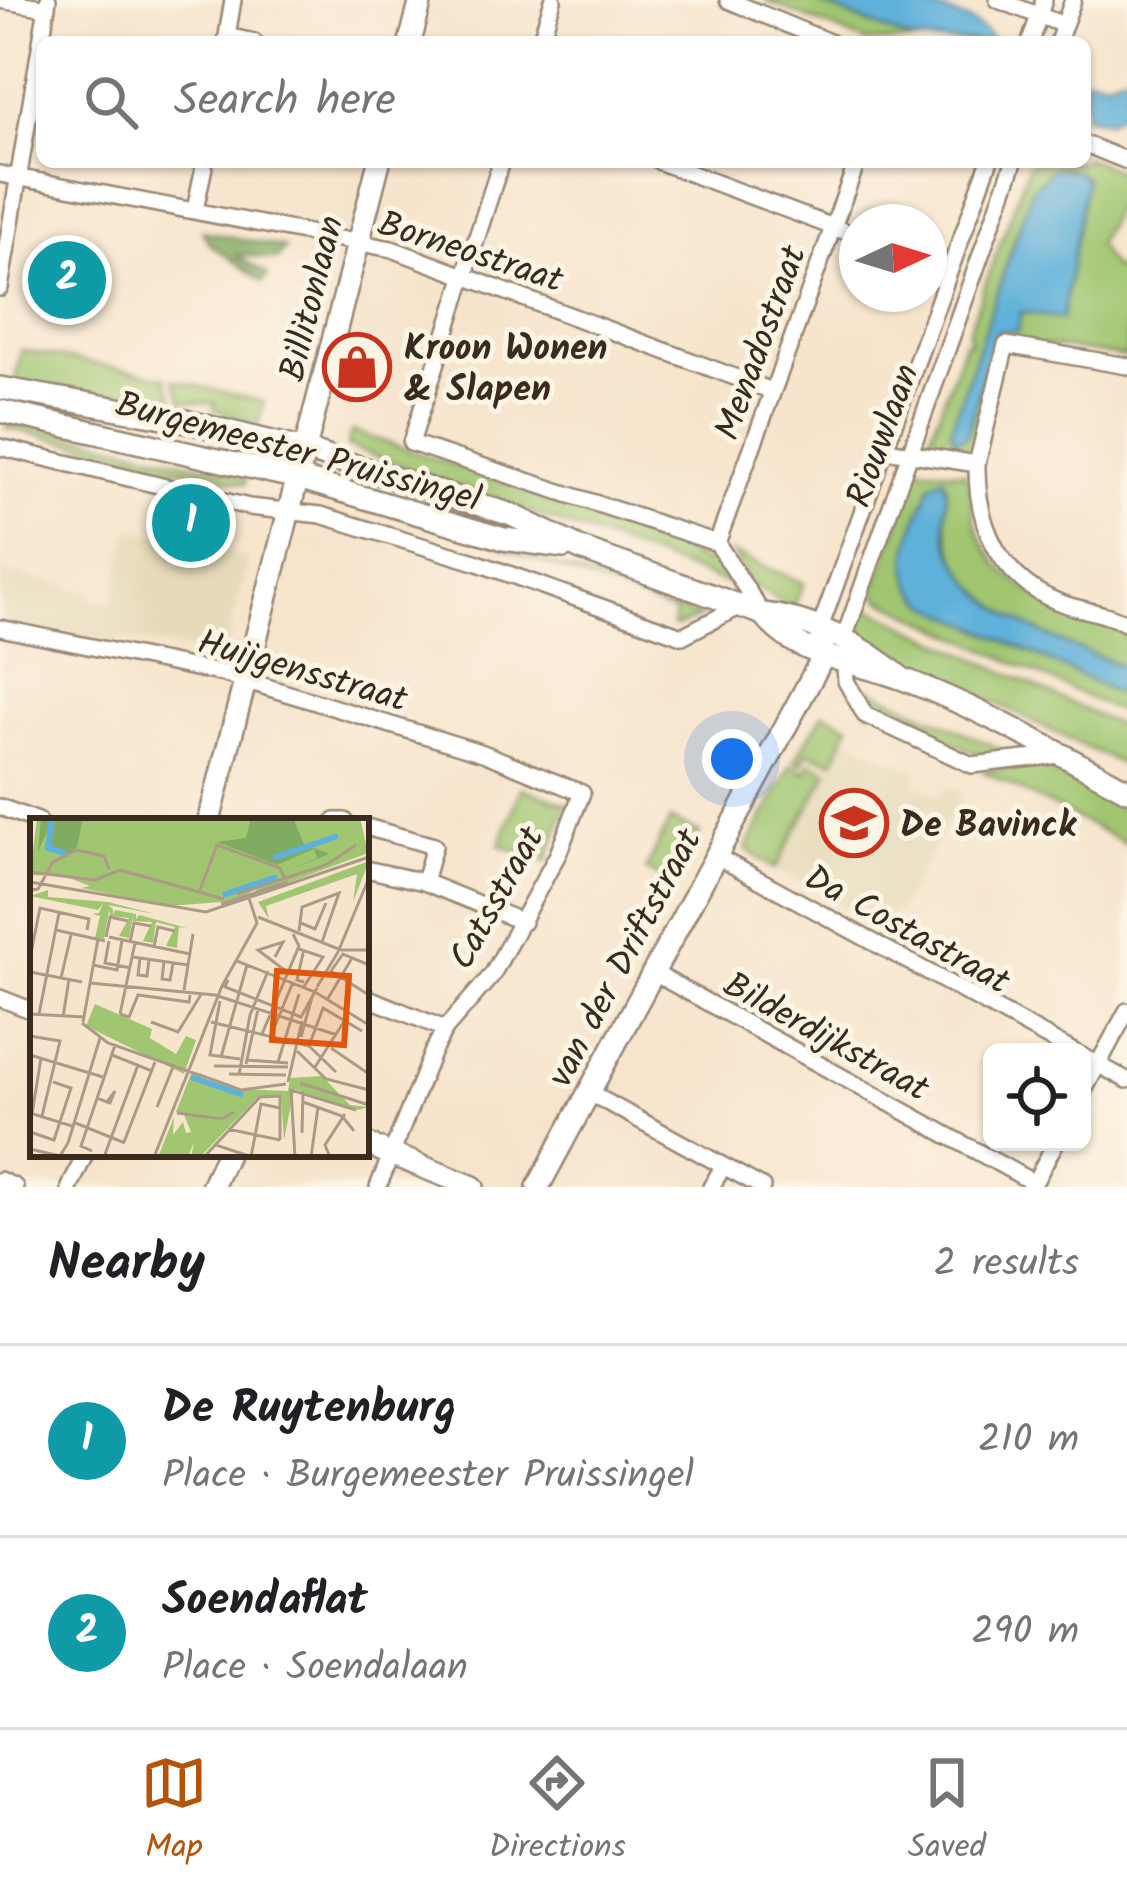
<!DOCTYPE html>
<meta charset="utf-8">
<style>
body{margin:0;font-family:Kalam,sans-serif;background:#f6f6f6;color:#202124}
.controls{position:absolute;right:36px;bottom:36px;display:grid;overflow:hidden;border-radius:18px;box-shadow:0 3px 9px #0004}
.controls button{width:108px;height:108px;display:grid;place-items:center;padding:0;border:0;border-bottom:3px solid #e0e0e0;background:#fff;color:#202124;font:60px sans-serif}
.compass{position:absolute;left:839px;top:204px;width:108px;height:108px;border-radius:50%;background:#fff;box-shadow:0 3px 9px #0004;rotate:86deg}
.you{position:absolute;left:732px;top:759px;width:42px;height:42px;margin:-30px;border:9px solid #fff;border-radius:50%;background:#1a73e8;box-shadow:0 0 0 18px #1a73e833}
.badge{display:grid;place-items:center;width:78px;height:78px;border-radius:50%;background:#b45309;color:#fff;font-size:39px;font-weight:700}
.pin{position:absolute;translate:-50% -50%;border:6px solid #fff;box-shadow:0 3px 12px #0006}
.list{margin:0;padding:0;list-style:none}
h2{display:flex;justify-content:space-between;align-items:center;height:156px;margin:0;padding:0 48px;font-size:51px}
h2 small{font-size:39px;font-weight:400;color:#757577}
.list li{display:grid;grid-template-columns:78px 1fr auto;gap:36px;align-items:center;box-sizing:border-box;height:192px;padding:0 48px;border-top:3px solid #e0e0e0}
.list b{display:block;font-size:45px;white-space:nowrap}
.list p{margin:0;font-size:39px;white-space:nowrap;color:#757577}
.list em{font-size:39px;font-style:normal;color:#757577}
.icon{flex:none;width:66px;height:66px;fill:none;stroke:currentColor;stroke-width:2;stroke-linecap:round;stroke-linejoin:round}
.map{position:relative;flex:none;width:1127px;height:1187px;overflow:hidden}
.search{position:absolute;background:#fff;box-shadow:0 3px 9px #0004;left:36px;right:36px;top:36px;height:132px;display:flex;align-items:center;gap:30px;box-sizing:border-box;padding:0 42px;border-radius:18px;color:#757577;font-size:45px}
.sheet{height:540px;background:#fff}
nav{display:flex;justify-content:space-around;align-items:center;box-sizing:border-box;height:168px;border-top:3px solid #e0e0e0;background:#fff;font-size:33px;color:#757577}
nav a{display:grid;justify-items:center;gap:6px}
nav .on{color:#b45309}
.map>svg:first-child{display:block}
.built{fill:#e6daba}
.green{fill:#a0c671;stroke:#6e7848;stroke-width:3;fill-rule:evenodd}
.forest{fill:#80ab63;stroke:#5e6a40;stroke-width:3}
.water{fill:#5eb1da;stroke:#4c6e7c;stroke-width:3}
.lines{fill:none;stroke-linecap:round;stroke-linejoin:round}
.street-casing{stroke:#998775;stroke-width:20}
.secondary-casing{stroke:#998775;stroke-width:26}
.street{stroke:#fff;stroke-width:15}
.secondary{stroke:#fff;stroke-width:21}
.labels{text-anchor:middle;stroke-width:10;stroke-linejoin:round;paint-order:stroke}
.street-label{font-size:36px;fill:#3b2a1e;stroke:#fcf5e5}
.poi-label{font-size:36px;font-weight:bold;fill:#3b2a1e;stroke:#fcf5e5;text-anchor:start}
.inset-river{fill:none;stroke:#5eb1da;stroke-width:6}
.inset-road{fill:none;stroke:#ac9a86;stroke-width:3}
.view{fill:#df570d;fill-opacity:0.15;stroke:#df570d;stroke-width:6}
.inset-edge{fill:none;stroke:#3b2a1e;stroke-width:6}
</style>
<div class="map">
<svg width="1127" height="1187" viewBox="0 0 1127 1187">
<rect width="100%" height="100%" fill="#fcf5e5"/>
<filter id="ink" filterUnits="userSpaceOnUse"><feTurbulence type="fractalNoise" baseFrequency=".00833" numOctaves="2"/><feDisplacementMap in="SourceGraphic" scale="24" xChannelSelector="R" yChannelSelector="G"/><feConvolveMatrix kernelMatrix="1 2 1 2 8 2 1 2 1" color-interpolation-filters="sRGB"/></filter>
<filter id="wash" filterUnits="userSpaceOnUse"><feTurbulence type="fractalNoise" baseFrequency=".004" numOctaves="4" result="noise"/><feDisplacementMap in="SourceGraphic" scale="48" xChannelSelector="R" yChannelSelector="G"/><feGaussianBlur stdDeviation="2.7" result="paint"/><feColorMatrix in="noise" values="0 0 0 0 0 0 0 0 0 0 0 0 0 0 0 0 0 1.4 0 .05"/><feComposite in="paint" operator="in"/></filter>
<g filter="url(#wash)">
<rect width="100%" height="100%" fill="#f7e4cc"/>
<!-- built -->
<path class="built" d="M130,528l119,31 -27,101 -12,3 -12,-11 -71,-14 -9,-2 -2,9 -116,-24v-50l92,21 -1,7 21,5z
M824,713l25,12 -1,13 71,34 -5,11 27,14 8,-11 14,7 -65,120 -5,-2 -4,9 -11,-6 -5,8 -126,-68z"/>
<!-- green -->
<path class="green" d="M764,0h47l104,42h-49z
M1085,157l37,15 -3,6 8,4 -30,63 16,23 14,6v83l-127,-18 -25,104 -17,8 -31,-5 38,-105 6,1 -3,-10 62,-170h55zM1064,167l21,9 -24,143 -40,-7 -25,20 -28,103 -12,5 -5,-11 81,-240z
M21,350l145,27 10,28h-40l-121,-22z
M174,380l90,22 -6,23 -44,-16 1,-6 -32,-2z
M9,419l237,57 -1,8 -232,-55 -6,-1z
M352,431l346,116 -5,11 12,5 5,-11 29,36 -392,-142z
M919,467l46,6c8,16 6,37 12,55 26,68 88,81 150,102v38c-86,-33 -196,-68 -180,-182l-8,-5c-19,42 -55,89 -9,124l197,93v18l-247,-117 -6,-9z
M497,545l204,72 -25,10 -4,-1 3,-13z
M733,554l71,29 -11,26 -41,-24z
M865,606l262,124v37l-258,-125 -10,-14z
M851,680l162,75 -31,1 -103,-49 -9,4z
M824,713l25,12 -15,36 -27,-9 -6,12 -7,-4z
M810,763l18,9 -53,97 -29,-20 45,-84 14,7z
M1038,764l89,48v32l-144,-73z
M521,788l46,16 -20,58 -47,-17z
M670,820l30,13 -23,42 -6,-2 -4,7 -21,-10z"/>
<!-- forest -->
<path class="forest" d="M202,231l83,17 -7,11 -43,-4 33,20 -5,7 -53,-38z"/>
<!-- water -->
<path class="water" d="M811,0c48,0 158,0 183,42h-79z
M1127,73v37l-21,11 -21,-5v-39l22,3z
M1055,167l22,4 9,8 -24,140 -41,-7 -3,19 -22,1 -29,103 -12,6 -4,-12 81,-240z
M943,477c9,17 -2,43 5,64 29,77 111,100 179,127v30l-197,-93c-43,-33 -14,-80 1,-121z"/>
</g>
<g filter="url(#ink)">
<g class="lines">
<!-- street casing -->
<g class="street-casing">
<path id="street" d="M0,0l47,8
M728,0l101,42
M998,0l66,25
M227,36l27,6
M226,42l7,-42
M540,42l13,-42
M1030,42l14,-42
M1058,42l15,-42
M1085,144l42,17
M501,162l-90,281 306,100 45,70
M660,162l197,74
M0,174l392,75 380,142
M195,210l10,-48
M0,288l48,-288
M0,447l249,60 72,8 154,47 207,74 59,-30
M886,450l91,14c-1,63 24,118 87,140 21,7 44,9 63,20
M977,464l29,-119 121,21
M717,543l140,-381
M0,628l224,46 259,79 99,40 -24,61 -66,121 -47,54 -12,22 -55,136
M820,628l169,-466
M843,641l171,-479
M845,666l1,15 19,34 107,50 88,-10
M0,807l38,14
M335,821h10
M366,827l68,19 -10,36 -58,-13
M714,855l360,197
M424,882l99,40
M654,973l380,210
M366,997l79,32
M0,998l33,13
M1082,1056l45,24
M590,1093l172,94
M1082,1094l45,-83
M0,1180l15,7
M70,1187l15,-33
M711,1187l12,-20
M1032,1187l24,-45"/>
</g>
<!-- secondary casing -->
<g class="secondary-casing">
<path id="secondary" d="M410,42l11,-42
M0,388l181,32 124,30 207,65 69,34 182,65c49,5 100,31 137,63
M0,411l298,67 206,61 60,8
M763,614c35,45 91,46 140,65 77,29 152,72 224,111
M209,821l170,-659
M366,1144l107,43
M212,1187l15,-33
M538,1187l286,-532 -4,-27"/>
</g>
<!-- street -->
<use href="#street" class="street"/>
<!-- secondary -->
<use href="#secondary" class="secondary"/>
</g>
</g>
<!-- icons -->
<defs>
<g id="shop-ring" transform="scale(3.45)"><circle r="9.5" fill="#fcf5e5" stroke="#c8321e" stroke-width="1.5"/><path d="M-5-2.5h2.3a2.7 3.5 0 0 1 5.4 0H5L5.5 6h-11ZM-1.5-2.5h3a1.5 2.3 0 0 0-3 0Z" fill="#c8321e"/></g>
<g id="school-ring" transform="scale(3.45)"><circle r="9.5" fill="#fcf5e5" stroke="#c8321e" stroke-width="1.5"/><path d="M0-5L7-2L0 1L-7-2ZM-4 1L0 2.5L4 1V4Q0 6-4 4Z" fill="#c8321e"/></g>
</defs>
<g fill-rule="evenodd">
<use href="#shop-ring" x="357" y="367"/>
<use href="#school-ring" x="854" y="823"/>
</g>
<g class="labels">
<!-- street labels -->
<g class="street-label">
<text transform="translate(471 250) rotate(18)" y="13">Borneostraat</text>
<text transform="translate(310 298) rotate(-76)" y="13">Billitonlaan</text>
<text transform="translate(759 342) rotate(-70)" y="13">Menadostraat</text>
<text transform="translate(881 435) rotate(-70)" y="13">Riouwlaan</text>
<text transform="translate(299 450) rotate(15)" y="13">Burgemeester Pruissingel</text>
<text transform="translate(303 669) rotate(16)" y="13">Huijgensstraat</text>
<text transform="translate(495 897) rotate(-61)" y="13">Catsstraat</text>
<text transform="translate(908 928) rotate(29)" y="13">Da Costastraat</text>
<text transform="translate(623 957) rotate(-62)" y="13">van der Driftstraat</text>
<text transform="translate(827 1035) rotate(29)" y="13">Bilderdijkstraat</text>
</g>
<!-- poi labels -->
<g class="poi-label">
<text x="404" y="359">Kroon Wonen<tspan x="404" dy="41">&amp; Slapen</tspan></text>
<text x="900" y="836">De Bavinck</text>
</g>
</g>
<!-- overview -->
<g transform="translate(30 818)">
<rect width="339" height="339" fill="#f7e4cc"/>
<path d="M7,0h323l8,35 -118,44 8,-9 -11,6v6l-78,6 -88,-18 9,-2 -26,-10 -34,-1zM339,43l-16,41 4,-28 -91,32 3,13 -11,-17zM18,72v7l60,5 47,12 -47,-9 5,4v6l2,-5 21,4v5l3,-4 48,13 -8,-1 -2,21 -11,-2 9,-19 -19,-5 -3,21 -10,-2 9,-19 -19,-1v-4l-4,21 -10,-2 10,-18 -19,-2 -1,-6 -5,29 -9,-1 5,-22 -8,-2 7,-1 4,-9 -5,6 -68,-14zM65,186l57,25 -2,9 26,16 10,-18 10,4 -12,34 -98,-48zM161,256l43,15 54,2 2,-13 32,-2 28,29 19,2 -11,3 -64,-21 -10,51 -3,-44h-22l-59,61h-9l3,-15 -6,15h-30l16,-40 -1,18 10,-13 3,11 5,-1 -7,-17 -8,-3z" fill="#a0c671"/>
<path d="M11,0h42l-6,29 -10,8 -19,-7 1,-21 -11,25zM221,0h42l11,26 25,10 -44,18 32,-14 -3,-9 -37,16 -60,-23 29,-4z" fill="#80ab63"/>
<path class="inset-river" d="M22,0l-4,30 17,5M243,40l65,-22M193,77l54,-18M161,259l52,18"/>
<path class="inset-road" d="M0,54l65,8 25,-10 104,29M0,64l176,30 163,-55M0,72l8,-1 15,-27 24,-12 27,6 5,13M170,72l17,-45 63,23 5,10M207,76l89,-29 30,-20M191,86l67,-22M228,99l83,33h28M271,105l14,6 11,-26M26,112l49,11M269,113l3,-24 37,-14 -17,49M76,119l4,-20 18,4M79,119l81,17M79,123l-4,22 26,5M100,124l4,-19 17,3M124,129l4,-20 17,4M269,131l24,8 -20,31M308,134l31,-74M103,139l55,8M245,139l8,-15 -25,8 29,22M0,140l10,-50 49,11 -2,11M110,140l-2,17 9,1 2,-17M134,143l-2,18 8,1 3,-17M207,143l78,31 54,33M63,147l24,5 5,-30M339,147l-26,-11 -12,17 38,24M0,154l52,10M31,160l10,-43M198,162l-3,7 76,30 16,-29M274,164l-7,-2 7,-31M60,165l125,12 122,40M287,169l21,-35M154,172l9,-56M297,182l25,-42M190,183l-10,54 30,4M0,196l54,3M9,196l20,-101M90,196l9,3 9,-22 51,7 1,-7M90,196l15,-71M33,199l6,-38M53,204l15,-83M121,204l27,10 24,-39M181,204l98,24 27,26M52,205l26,20 94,33M245,208l18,-44M232,216l37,-88 -6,-12M0,218l30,5 -18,75M271,219l11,-40M279,228l14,-38 39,23M301,230l38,26M267,233l29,28 43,11M0,237l73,22M82,237l40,16M191,239l26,-92M217,242l41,3M248,244l21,-68M216,246l12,-55M184,248l74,1M285,249l30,-47M199,256l57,1M170,257l41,15 45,-6M209,257l11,-60 18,-44M258,264l14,-61M270,265l69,22M153,267l39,-99 35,-63 -9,-28M67,280l10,4 8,-11 -5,12 -3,-1M273,284l39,14 12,15M127,289l16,-40M0,295l42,13M147,295l45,6 12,-7M2,296l9,-56M43,304l52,21M198,311l52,11M0,314l24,8 17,-52 -18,-6M272,315l1,-42M94,324l31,-80M38,325l32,-105M186,327l36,12M0,331l30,7 8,-13M62,333l-11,-5 34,-101M74,339l34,-92M124,339l30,-75M174,339l56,-60 20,-1v44M221,339l10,-53 19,4M265,339l-4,-67 65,20M281,339l7,-50M300,339l-5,-12 20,-31"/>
<path class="view" d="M247,153l72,5 -5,69 -72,-5z"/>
<rect width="339" height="339" class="inset-edge"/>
</g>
</svg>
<div class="controls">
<button><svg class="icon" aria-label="locate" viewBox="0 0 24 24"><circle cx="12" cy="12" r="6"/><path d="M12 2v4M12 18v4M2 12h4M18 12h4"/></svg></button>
</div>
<svg class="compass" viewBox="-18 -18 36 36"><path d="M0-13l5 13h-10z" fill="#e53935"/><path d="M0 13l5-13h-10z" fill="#757577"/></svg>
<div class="you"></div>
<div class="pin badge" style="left:191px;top:523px;background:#0f9aa8">1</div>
<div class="pin badge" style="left:67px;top:280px;background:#0f9aa8">2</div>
<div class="search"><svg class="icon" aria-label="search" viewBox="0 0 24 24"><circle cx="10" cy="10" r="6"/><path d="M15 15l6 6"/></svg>Search here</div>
</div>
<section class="sheet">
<h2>Nearby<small>2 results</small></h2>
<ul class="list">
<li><span class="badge" style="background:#0f9aa8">1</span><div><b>De Ruytenburg</b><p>Place · Burgemeester Pruissingel</p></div><em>210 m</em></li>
<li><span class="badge" style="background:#0f9aa8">2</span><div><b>Soendaflat</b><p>Place · Soendalaan</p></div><em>290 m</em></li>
</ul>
</section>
<nav>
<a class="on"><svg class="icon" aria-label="map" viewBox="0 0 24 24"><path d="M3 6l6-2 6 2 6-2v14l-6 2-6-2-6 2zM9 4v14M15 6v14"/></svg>Map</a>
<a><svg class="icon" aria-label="directions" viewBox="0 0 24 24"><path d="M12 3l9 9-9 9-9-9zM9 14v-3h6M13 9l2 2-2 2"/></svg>Directions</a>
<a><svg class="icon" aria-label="saved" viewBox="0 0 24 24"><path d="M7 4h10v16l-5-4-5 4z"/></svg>Saved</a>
</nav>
